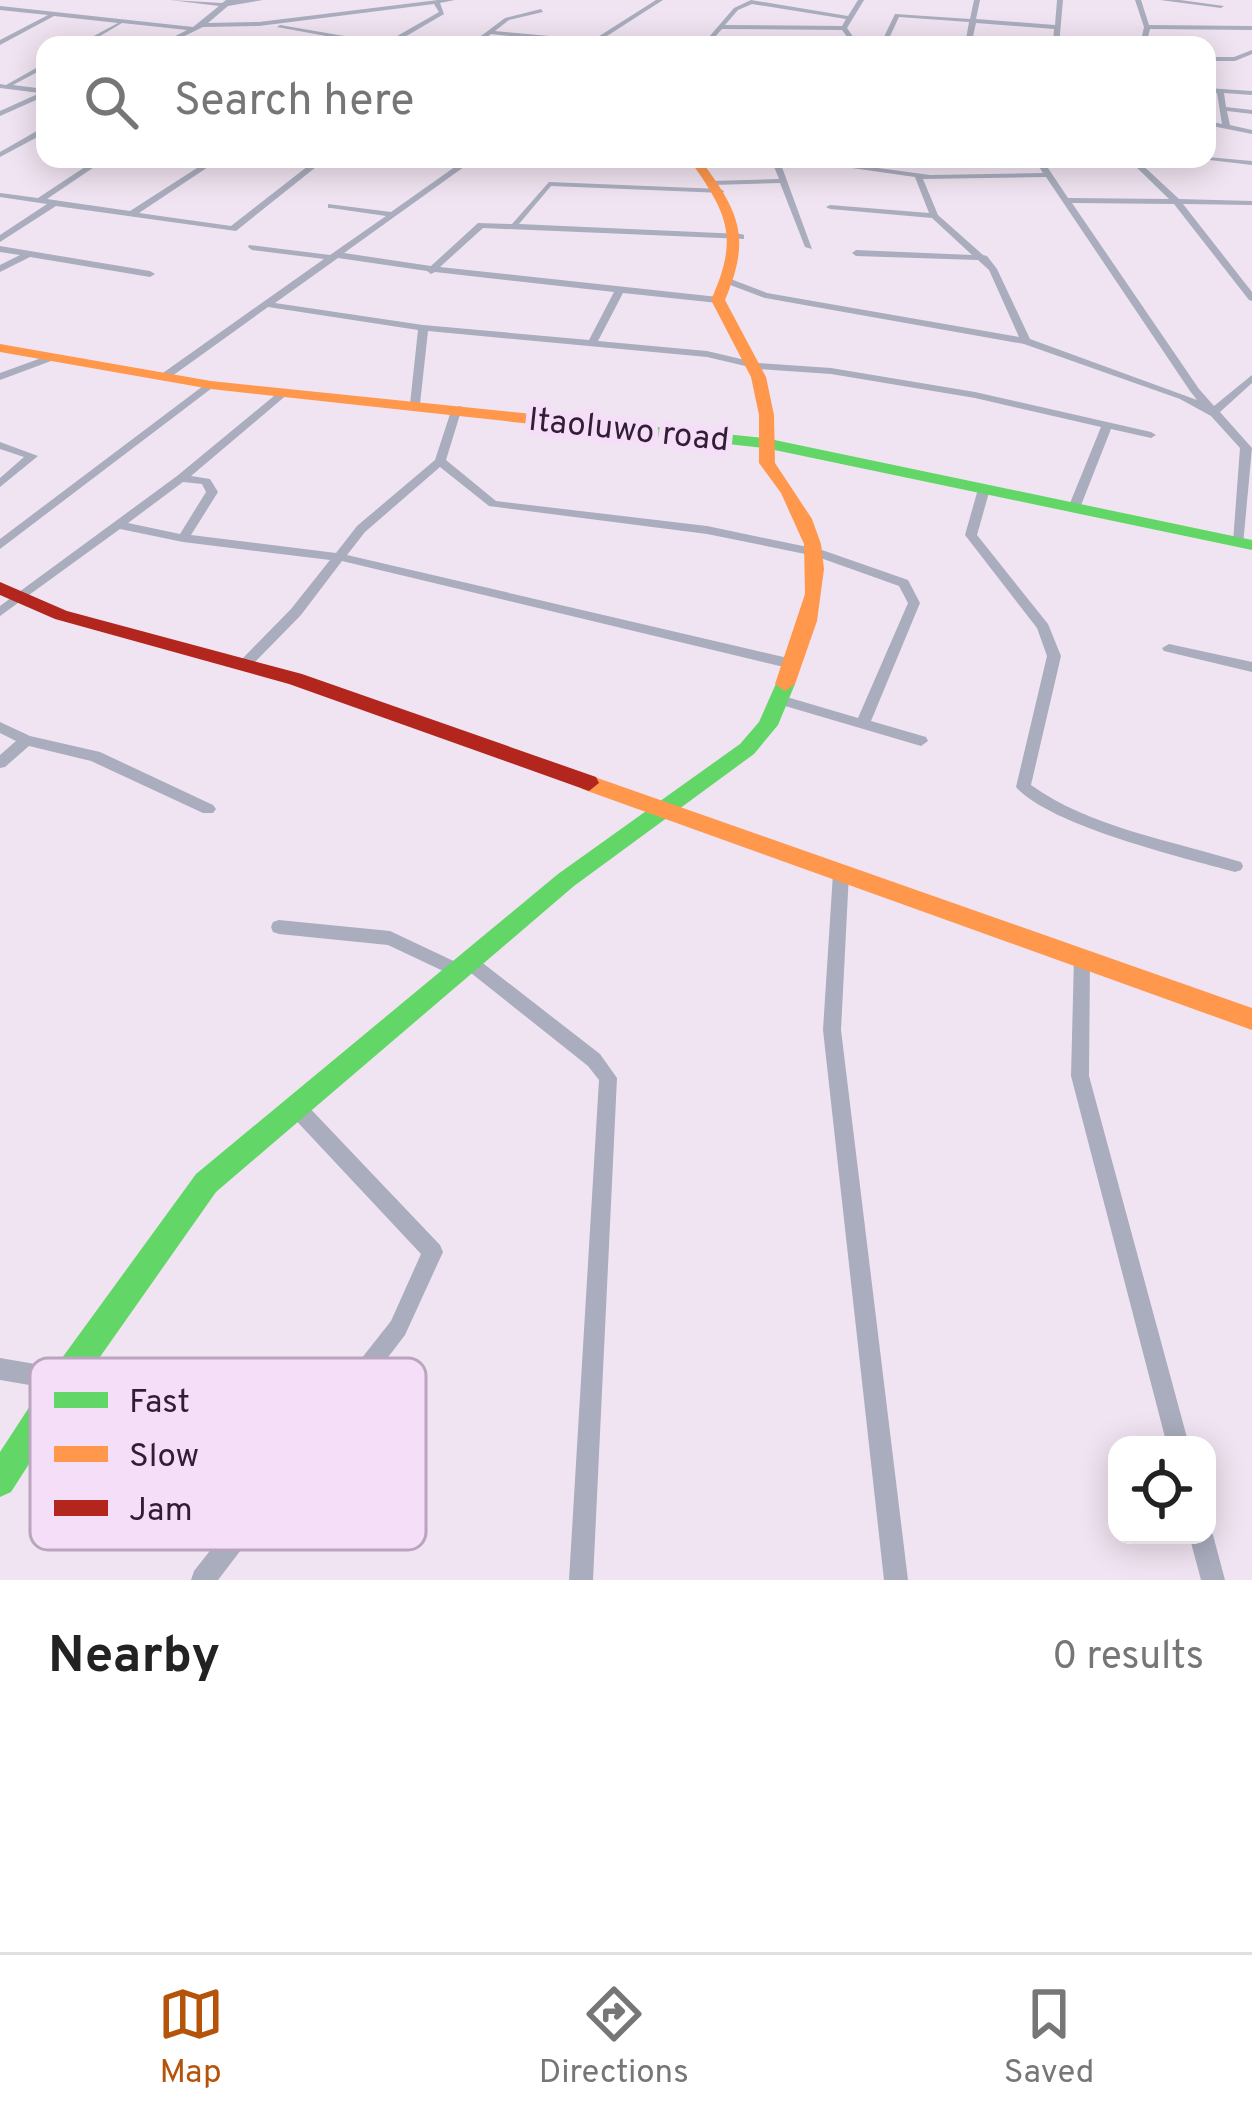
<!DOCTYPE html>
<style>
body{margin:0;font-family:Overpass,sans-serif;background:#f6f6f6;color:#222}
.controls{position:absolute;right:36px;bottom:36px;display:grid;overflow:hidden;border-radius:24px;box-shadow:0 6px 30px #0003}
.controls button{width:108px;height:108px;display:grid;place-items:center;padding:0;border:0;border-bottom:3px solid #e0e0e0;background:#fff;color:#222;font:60px sans-serif}
.list{margin:0;padding:0;list-style:none}
h2{display:flex;justify-content:space-between;align-items:center;height:156px;margin:0;padding:0 48px;font-size:51px}
h2 small{font-size:39px;font-weight:400;color:#767676}
.icon{flex:none;width:66px;height:66px;fill:none;stroke:currentColor;stroke-width:2;stroke-linecap:round;stroke-linejoin:round}
.map{position:relative;flex:none;width:1252px;height:1580px;overflow:hidden}
.search{position:absolute;background:#fff;box-shadow:0 6px 30px #0003;left:36px;right:36px;top:36px;height:132px;display:flex;align-items:center;gap:30px;box-sizing:border-box;padding:0 42px;border-radius:24px;color:#767676;font-size:45px}
.sheet{height:372px;background:#fff}
nav{display:flex;justify-content:space-around;align-items:center;box-sizing:border-box;height:168px;border-top:3px solid #e0e0e0;background:#fff;font-size:33px;color:#767676}
nav a{display:grid;justify-items:center;gap:6px}
nav .on{color:#b45309}
.map>svg:first-child{display:block}
.lines{fill:none;stroke-linecap:round;stroke-linejoin:round}
.street{fill:#a9adbd;fill-rule:evenodd}
.fast{fill:#63d668;fill-rule:evenodd}
.slow{fill:#ff974d;fill-rule:evenodd}
.jam{fill:#b3261e;fill-rule:evenodd}
.labels{text-anchor:middle;stroke-width:12;stroke-linejoin:round;paint-order:stroke}
.far-street-label{font-size:33px;fill:#321d36;stroke:#f5def8}
.key{fill:#f5def8;stroke:#baa4be;stroke-width:3}
.key-label{font-size:33px;fill:#321d36}
</style>
<div class="map">
<svg width="1252" height="1580" viewBox="0 0 1252 1580">
<rect width="100%" height="100%" fill="#f1e4f2"/>
<g class="lines">
<!-- street -->
<path class="street" d="M170,0l52,3 4,-3h37l-35,6 -20,17 51,-1 179,-22h17l-15,3 4,11 -53,31h-16l-98,-18 3,-2 105,18 54,-31 -5,-8 -175,22 -56,1 -37,18h-8l29,-15 -65,-7 -37,22h-8l41,-22 -64,-7 -54,29v-5l48,-25 -48,-5v-4l193,21 26,-21z
M656,0h7l-70,45 -102,-11 -15,11h-7l36,-27 36,-9 2,3 -34,8 -14,11 98,9z
M751,0l97,16 10,-16h6l-17,28 12,17h-6l-11,-15 -120,-1 -14,16h-6l32,-37zM752,4l94,15 -4,7 -117,-1 13,-15z
M974,0h6l-4,19 79,6 2,-25h6l-4,45h-6l1,-16 -78,-6 -5,22h-6l4,-23 -70,-5 -13,28h-6l15,-31 75,5z
M1135,0h6l8,25 103,1v4l-102,-1 -4,16h-6l4,-18z
M1160,0h20l44,6 -3,2z
M1252,50v4l-17,7h-28v-4h27z
M45,63v5l-32,17 32,4v7l-45,20v-5l40,-18 -40,-5v-4l6,1z
M1207,88l45,3v4l-28,-2 2,14 26,3v4l-25,-3 3,14 22,5v4l-45,-9v-4l15,3 -5,-31 -10,-1z
M42,128h3v5l-45,24v-5z
M1207,157l45,4v4l-51,-6h6z
M97,159h9l-59,40 83,12 81,-52h9l-81,54 92,13 86,-67h9l-90,72 -180,-25 -56,36v-7l47,-31 -47,-7v-4l38,5z
M466,159h9l-131,94 87,13 47,-43 34,1 37,-42 171,7 4,2 -1,2 -172,-7 -32,38 222,10 3,1v4l-261,-11 -43,39 278,30 5,3 -5,3 -95,-10 -25,48 109,10 51,12 73,5 144,24 176,40 5,3 -5,3 -40,-9 -31,79 -6,4 -6,-4 33,-81 -126,-29 -144,-24 -73,-5 -51,-12 -279,-26 -8,73 -5,3 -5,-3 8,-74 -150,-23 -100,72h-8v-4l164,-116 -72,-9 -4,-3 1,-2 81,10 56,-39 -55,-8h-3v-4l63,8zM338,258l89,13 4,3 4,-2 179,20 -25,48 -166,-15 -148,-22z
M771,159h8l33,90 -7,-2 -25,-64 -68,2 -4,-2 4,-2 67,-2z
M789,159h22l119,16 113,-2 -9,-14h8l26,39 101,1 -41,-40h8l43,40 73,2v4l-69,-1 69,88v9l-3,-1 -75,-96 -102,-1 127,186 15,17 38,-31v8l-32,29 32,36 -9,97h-8l-2,-3 7,-94 -29,-32 -31,-17 -156,-55 -259,-46 -40,-15 -2,-2 5,-3 39,15 252,44 -30,-67 -11,-10 -122,-4 -4,-3 4,-3 116,5 -40,-37 -102,-9 -4,-2 4,-2 99,8 -14,-36zM1046,177l144,214 7,9 -167,-61 -33,-70 -10,-13 -4,-1 -45,-40 -15,-36z
M0,246l150,25 5,3 -5,3 -120,-20 -30,15v-7l20,-10 -20,-3z
M47,356l4,1v4l-51,19v-7z
M207,383l9,2 -216,164v-10z
M280,391l9,2 -98,83 19,3 8,13 -27,43 145,18 21,-27 78,-66 17,-52 9,-2 1,2 -16,52 50,41 211,25 115,24 86,30 12,23 -49,118 55,16 2,4 -7,5 -146,-43 -2,-3 7,-5 78,23 50,-115 -9,-17 -84,-30 -108,-22 -218,-28 -49,-39 -75,65 -18,23 445,104 7,5 -7,5 -450,-108 -41,54 -51,52h-10l-2,-3 2,-3 51,-52 39,-49 -147,-18 -63,-13 -120,87v-10l177,-130zM183,482l19,2 4,8 -26,42 -52,-11z
M0,442l38,14 -38,31v-9l24,-21 -24,-8z
M984,486l6,3 -13,46 71,89 13,32 -30,129c58,42 142,56 210,77l2,4 -2,4 -6,2c-54,-15 -184,-46 -219,-85l31,-131 -10,-28 -72,-93 13,-46z
M1169,644l83,18v10l-88,-21 -2,-3z
M0,722l30,14 70,16 113,53 3,4 -3,4h-10l-112,-52 -62,-15 -24,21 -5,1v-13l16,-14 -16,-8z
M841,867l6,1 2,5 -8,157 67,550h-24l-61,-550 10,-157 2,-5z
M279,920l111,11 72,34 1,-8 6,-2 6,2 125,97 17,24 -24,502h-24l30,-500 -11,-14 -122,-97 -2,7 -6,2 -70,-33 -109,-11 -6,-2 -2,-5 2,-5z
M1082,951l6,2 2,5 -1,118 100,369h-22l-96,-369 3,-118 2,-5z
M296,1098l7,3 137,144 3,7 -38,83 -187,245h-27l3,-9 197,-250 30,-67 -132,-141 -2,-6 2,-6z
M0,1358l65,11 8,3 3,8 -3,8 -8,3 -65,-11z
M1207,1526l6,9 12,45h-24l-12,-45h18z"/>
<!-- fast -->
<path class="fast" d="M541,415l224,23 487,102v10l-487,-102 -229,-25 -3,-3z
M785,677l10,7 -17,41 -24,29 -180,132 -358,306 -140,199 -65,101 -11,5v-45l54,-83 142,-195 362,-300 182,-130 19,-22 19,-43z"/>
<!-- slow -->
<path class="slow" d="M689,159h11c39,53 52,77 25,141l41,77 8,38 1,48 37,56 9,25 3,25 -7,52 -22,63 -10,7 -10,-7 30,-90 -1,-50 -23,-51 -22,-30v-48l-8,-38 -40,-77c29,-64 16,-87 -22,-141z
M0,344l211,37 330,34 8,5 -8,5 -330,-36 -211,-37z
M589,775l663,233v22l-670,-241 -3,-6z"/>
<!-- jam -->
<path class="jam" d="M0,582l67,29 235,63 294,103 3,6 -10,8 -300,-107 -234,-65 -55,-24z"/>
</g>
<g class="labels">
<!-- far-street labels -->
<g class="far-street-label">
<text transform="translate(629 428) rotate(6)" y="12">Itaoluwo road</text>
</g>
</g>
<!-- legend -->
<rect x="30" y="1358" width="396" height="192" rx="18" class="key"/>
<rect x="54" y="1392" width="54" height="16" fill="#63d668"/>
<rect x="54" y="1446" width="54" height="16" fill="#ff974d"/>
<rect x="54" y="1500" width="54" height="16" fill="#b3261e"/>
<g class="key-label">
<text x="129" y="1412">Fast</text>
<text x="129" y="1466">Slow</text>
<text x="129" y="1520">Jam</text>
</g>
</svg>
<div class="controls">
<button><svg class="icon" aria-label="locate" viewBox="0 0 24 24"><circle cx="12" cy="12" r="6"/><path d="M12 2v4M12 18v4M2 12h4M18 12h4"/></svg></button>
</div>
<div class="search"><svg class="icon" aria-label="search" viewBox="0 0 24 24"><circle cx="10" cy="10" r="6"/><path d="M15 15l6 6"/></svg>Search here</div>
</div>
<section class="sheet">
<h2>Nearby<small>0 results</small></h2>
<ul class="list">
</ul>
</section>
<nav>
<a class="on"><svg class="icon" aria-label="map" viewBox="0 0 24 24"><path d="M3 6l6-2 6 2 6-2v14l-6 2-6-2-6 2zM9 4v14M15 6v14"/></svg>Map</a>
<a><svg class="icon" aria-label="directions" viewBox="0 0 24 24"><path d="M12 3l9 9-9 9-9-9zM9 14v-3h6M13 9l2 2-2 2"/></svg>Directions</a>
<a><svg class="icon" aria-label="saved" viewBox="0 0 24 24"><path d="M7 4h10v16l-5-4-5 4z"/></svg>Saved</a>
</nav>
